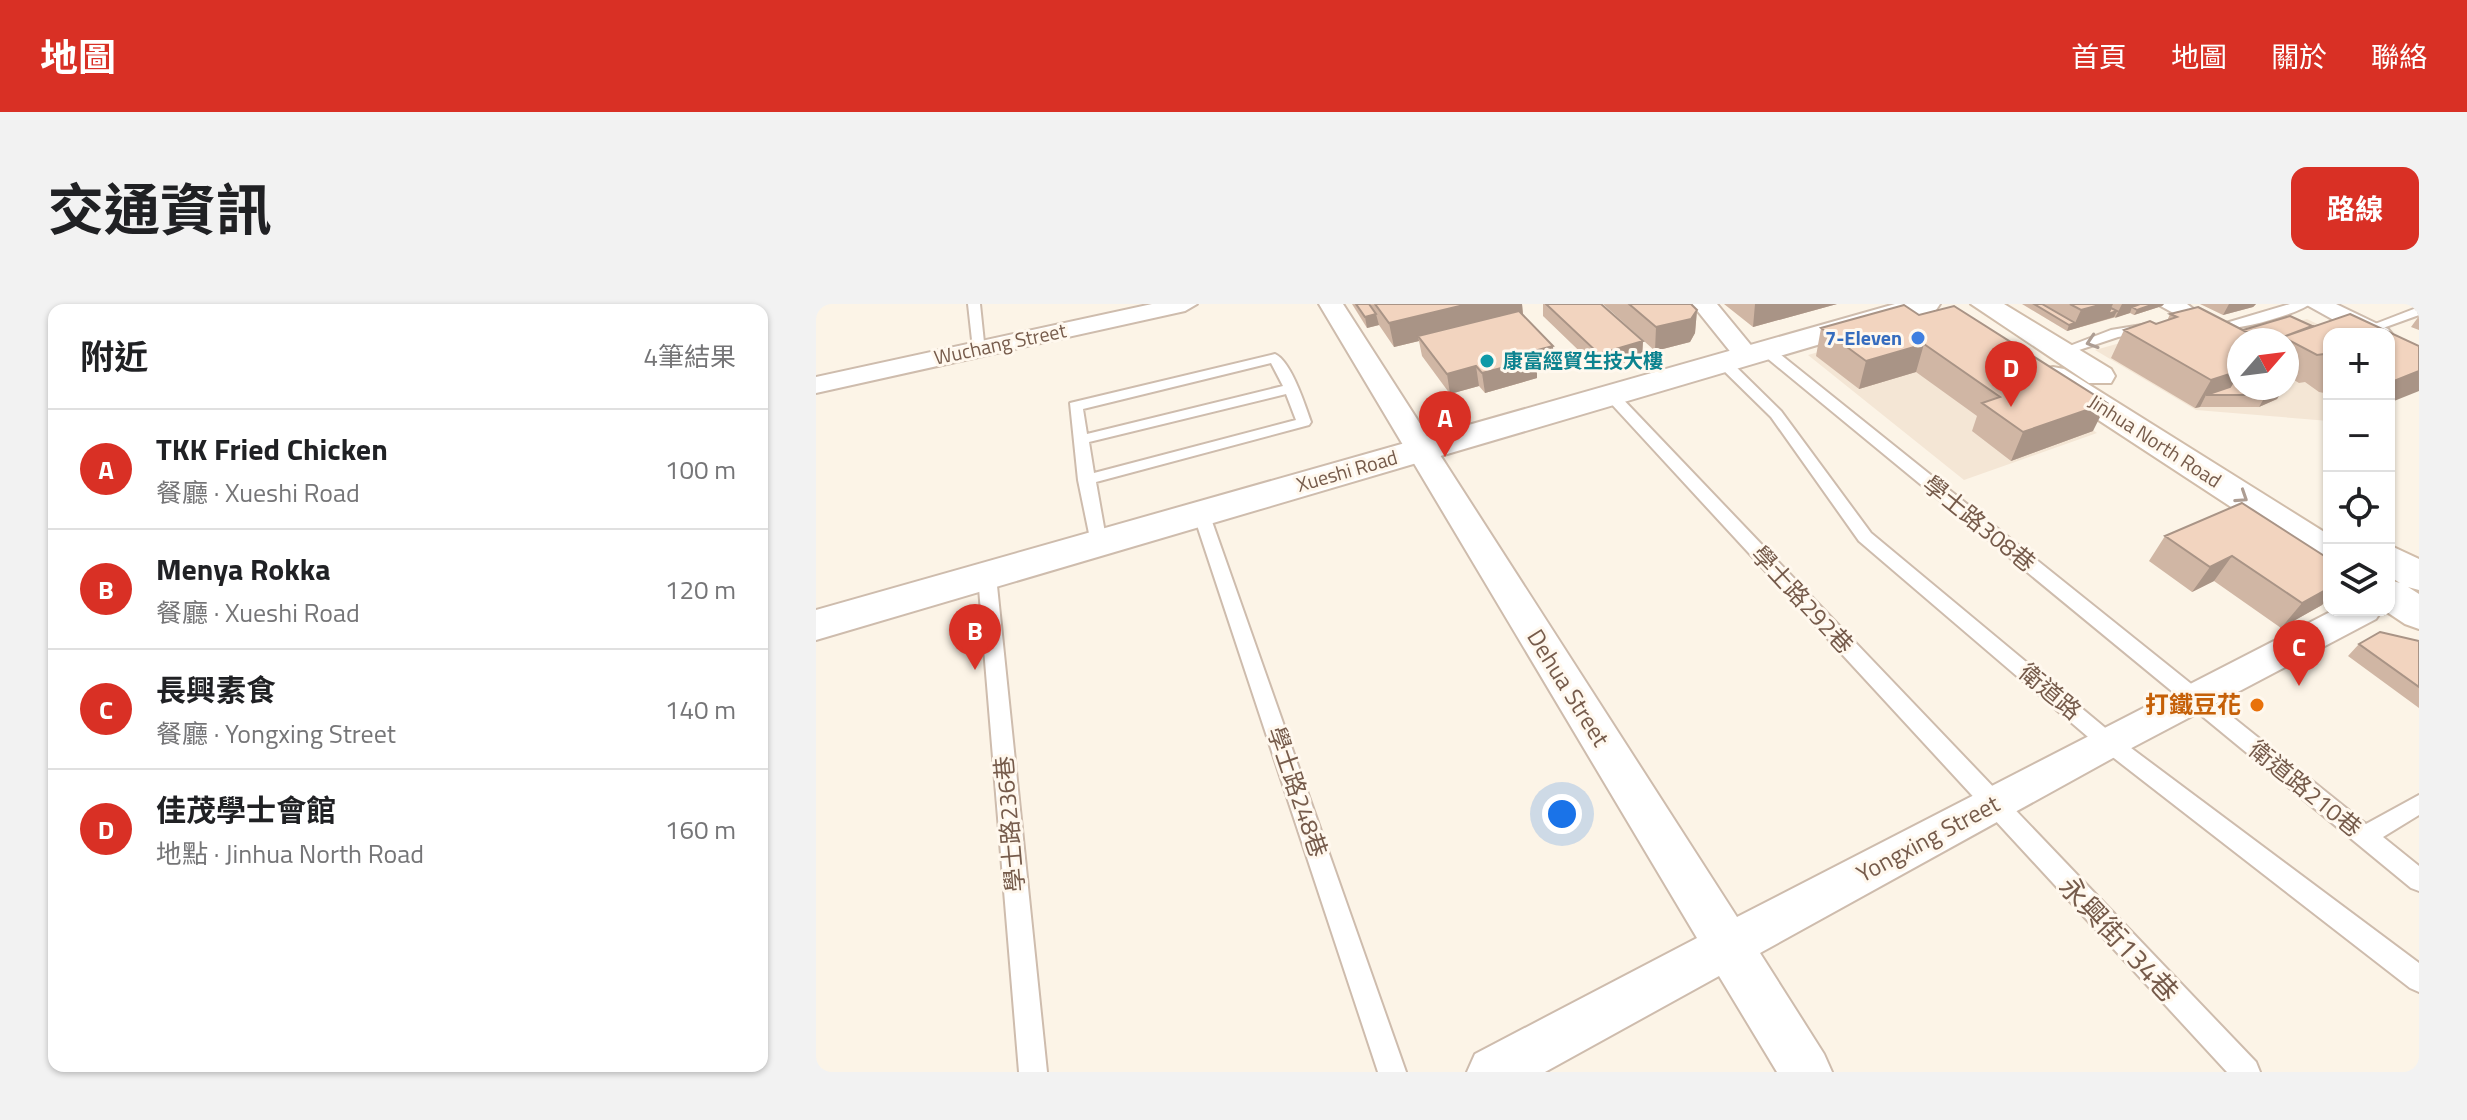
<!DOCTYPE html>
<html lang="zh-TW">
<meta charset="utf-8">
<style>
body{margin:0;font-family:"Titillium Web","Noto Sans TC",sans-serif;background:#f2f2f2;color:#202124}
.controls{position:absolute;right:24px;top:24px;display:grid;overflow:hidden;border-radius:16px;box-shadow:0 2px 6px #0004}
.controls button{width:72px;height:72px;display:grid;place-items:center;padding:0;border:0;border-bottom:2px solid #e0e0e0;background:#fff;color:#202124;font:40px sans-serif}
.compass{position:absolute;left:1411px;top:24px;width:72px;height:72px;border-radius:50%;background:#fff;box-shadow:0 2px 6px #0004;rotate:62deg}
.you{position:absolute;left:746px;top:510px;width:28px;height:28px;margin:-20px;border:6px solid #fff;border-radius:50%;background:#1a73e8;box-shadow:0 0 0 12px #1a73e833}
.badge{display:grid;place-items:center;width:52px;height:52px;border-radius:50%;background:#d93025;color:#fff;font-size:26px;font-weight:700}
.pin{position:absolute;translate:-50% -66px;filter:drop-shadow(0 2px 4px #0008)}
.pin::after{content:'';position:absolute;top:42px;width:28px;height:24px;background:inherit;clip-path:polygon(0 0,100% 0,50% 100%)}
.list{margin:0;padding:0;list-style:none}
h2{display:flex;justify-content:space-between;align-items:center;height:104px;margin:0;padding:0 32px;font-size:34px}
h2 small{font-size:26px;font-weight:400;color:#757577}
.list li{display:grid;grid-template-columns:52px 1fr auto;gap:24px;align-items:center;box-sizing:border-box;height:120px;padding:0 32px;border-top:2px solid #e0e0e0}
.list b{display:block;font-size:30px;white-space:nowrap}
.list p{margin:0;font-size:26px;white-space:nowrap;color:#757577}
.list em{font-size:26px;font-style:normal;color:#757577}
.icon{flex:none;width:44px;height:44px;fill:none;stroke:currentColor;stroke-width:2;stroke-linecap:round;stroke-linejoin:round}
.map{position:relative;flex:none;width:1603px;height:768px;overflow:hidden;border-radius:16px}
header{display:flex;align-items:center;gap:48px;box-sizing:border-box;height:112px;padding:0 40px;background:#d93025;color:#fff}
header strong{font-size:38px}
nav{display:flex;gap:44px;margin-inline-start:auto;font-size:28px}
.intro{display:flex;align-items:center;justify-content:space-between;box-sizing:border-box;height:192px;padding:0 48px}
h1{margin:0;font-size:56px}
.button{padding:20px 36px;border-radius:16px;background:#d93025;color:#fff;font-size:28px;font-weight:700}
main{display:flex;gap:48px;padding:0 48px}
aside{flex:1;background:#fff;border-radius:16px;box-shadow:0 2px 6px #0004}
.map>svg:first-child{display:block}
.residential{fill:#f4e6d5;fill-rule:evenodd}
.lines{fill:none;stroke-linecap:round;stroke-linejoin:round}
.service-casing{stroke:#cebcad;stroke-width:4}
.minor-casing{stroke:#cebcad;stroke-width:4}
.tertiary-casing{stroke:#cebcad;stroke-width:4}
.secondary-casing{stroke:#d1bdaa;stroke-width:4}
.service{fill:#fff;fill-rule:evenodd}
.minor{fill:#fff;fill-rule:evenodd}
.tertiary{fill:#fff;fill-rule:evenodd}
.secondary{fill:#fff;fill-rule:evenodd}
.wall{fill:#d0b6a4}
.shaded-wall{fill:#a99486}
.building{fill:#f2d4bf;stroke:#a99486;stroke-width:2}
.oneway{stroke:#ad9d93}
.shop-dot{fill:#3f7fe0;stroke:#fff8ee;stroke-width:3}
.culture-dot{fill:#0f9aa8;stroke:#fff8ee;stroke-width:3}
.food-dot{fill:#e8710a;stroke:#fff8ee;stroke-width:3}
.labels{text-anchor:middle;stroke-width:6;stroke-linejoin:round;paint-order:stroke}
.far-shop-label{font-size:20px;font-weight:bold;fill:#366cbe;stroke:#fff8ee;text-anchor:end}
.far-street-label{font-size:20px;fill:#765b4b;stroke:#fff8ee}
.far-culture-label{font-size:20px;font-weight:bold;fill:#0d838f;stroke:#fff8ee;text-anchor:start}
.street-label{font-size:24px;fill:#765b4b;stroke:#fff8ee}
.food-label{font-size:24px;font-weight:bold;fill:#c56008;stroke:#fff8ee;text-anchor:end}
.near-street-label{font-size:28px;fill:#765b4b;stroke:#fff8ee}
</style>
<header>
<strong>地圖</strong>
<nav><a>首頁</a><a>地圖</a><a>關於</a><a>聯絡</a></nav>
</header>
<div class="intro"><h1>交通資訊</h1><a class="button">路線</a></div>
<main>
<aside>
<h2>附近<small>4筆結果</small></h2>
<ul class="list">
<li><span class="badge">A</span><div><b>TKK Fried Chicken</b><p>餐廳 · Xueshi Road</p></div><em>100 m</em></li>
<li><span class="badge">B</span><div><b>Menya Rokka</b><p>餐廳 · Xueshi Road</p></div><em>120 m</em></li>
<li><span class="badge">C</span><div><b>長興素食</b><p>餐廳 · Yongxing Street</p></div><em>140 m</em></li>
<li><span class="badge">D</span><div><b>佳茂學士會館</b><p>地點 · Jinhua North Road</p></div><em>160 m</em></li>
</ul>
</aside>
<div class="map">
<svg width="1603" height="768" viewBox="0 0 1603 768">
<rect width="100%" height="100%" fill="#fcf4e7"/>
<!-- residential -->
<path class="residential" d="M1491,15l31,15h-9v87l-133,-11 -101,-60 54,-15 78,5zM1423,36h48v48h-48z
M1114,16l167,113 -133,47 -156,-125z"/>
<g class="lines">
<!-- service casing -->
<g class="service-casing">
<path id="service" d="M152,0h12l5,48 -12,-3z
M1474,0h20c-16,12 -93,34 -110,22l7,-4 19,1z
M1603,3v8l-50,18 -7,-4z
M1332,20l5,1v6l-35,6 -57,19 -7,-4 57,-22z
M945,43h10l595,477 53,-29v20l-36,22 36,29v25l-8,-3 -650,-535z
M459,50c16,7 30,51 36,68l-2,3 -213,57 11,62 -3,4h-12l-14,-68 -8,-77zM455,59l12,23 -196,48 -4,-25zM470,90l10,26 -202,53 -5,-31z
M902,55h10l53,52 90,122 244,203 304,227v29l-9,-4 -309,-240 -242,-207 -88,-124 -53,-52z
M795,87l5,1 640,670 4,10h-33l-621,-674 -2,-3z
M385,204l8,5 197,559h-28l-185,-559z
M171,266l9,6 51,496h-28l-41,-496z"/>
</g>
<!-- minor casing -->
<g class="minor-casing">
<path id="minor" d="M336,0h45l-12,7 -369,82v-16z
M503,0h24l394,613 597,-307h48l-6,9 -254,134 -362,200 64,101 8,18h-55l-58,-96 -174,96h-78l8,-18 222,-116z
M876,0h25l42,51 -4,5h-18z
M1341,0h30l13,10 -12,7z
M1489,0h31l52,25 4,5 -3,4v-4h-30z"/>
</g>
<!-- tertiary casing -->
<g class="tertiary-casing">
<path id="tertiary" d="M1079,0h45l-4,6 -1120,330v-30z"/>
</g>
<!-- secondary casing -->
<g class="secondary-casing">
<path id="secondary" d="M1155,0h33l107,65 4,7 -4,7h-22z
M1237,63l11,2 265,166v31l-14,-4 -273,-179 -4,-7 4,-7z
M1573,241l30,14v31l-11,-3 11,7v35l-14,-5 -21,-14h5v-30l11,3 -11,-7z"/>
</g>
<!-- service -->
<use href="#service" class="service"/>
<!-- minor -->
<use href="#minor" class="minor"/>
<!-- tertiary -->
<use href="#tertiary" class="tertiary"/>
<!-- secondary -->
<use href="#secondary" class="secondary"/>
</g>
<!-- wall -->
<path class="wall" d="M536,0h170l1,11 31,51 -17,5v7l-52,15 -6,-7 -29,8 -28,-38 -3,-15 -25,6 -15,-22 -12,3z
M727,0h58l42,37 -1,16 -43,13 -56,-54z
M787,0h88l6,6 -2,23 -5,9 -35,9z
M908,0h113l-84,23z
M1206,0h142l-2,2 -28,9 -4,-2 -63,18z
M1384,0h56l-3,3 -30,8z
M1088,1l189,126 -82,30 -39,-30 5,-15 -61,-44 -57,17 -43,-33 5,-28z
M1354,10l73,16 69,-4 77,8h-60v60l-10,-2 -14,-10 -6,1 -10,-6 -2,5v-42h-48l45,48 -7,11 -18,8h-59l-5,1 -84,-50 13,-28 32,-6 11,-3z
M1603,12v14l-8,-3z
M1349,232l164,23v38l-7,8 -41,23 -67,-47 -22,11 -43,-31z
M1603,337v67l-71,-52 11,-12z"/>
<!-- shaded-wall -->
<path class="shaded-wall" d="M652,0h54l1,11 -105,21 1,5 -25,6 -5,-24z
M939,0h82l-84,23z
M1287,0h10l-5,10 9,-3 -3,6 -47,14 2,-6 6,-2 6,-13z
M1306,0h42l-2,2 -28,9 3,-5 -5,-3 -2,6 -15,5z
M1413,0h27l-3,3 -30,8z
M881,6l-2,23 -5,9 -35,9 1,-24z
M560,10l3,11 -12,3 -2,-11z
M827,37l-1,16 -43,13v-16z
M1108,40l-8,28 -57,17 7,-28z
M737,42l1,20 -17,5v7l-52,15 -3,-20 48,-21z
M660,62l3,20 -29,8 -3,-20z
M1423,63v21l-20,8 -13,-1 -6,12 -5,1 16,-28z
M1603,67v20l-30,12v-20z
M1468,84l-7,11 -18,8 7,-12z
M1291,99l-14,28 -82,30 12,-29z
M1416,252l-18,25 -22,11 18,-25z
M1513,284v9l-7,8 -41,23 21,-25z"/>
<!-- building -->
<path class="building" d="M540,0h13l7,10 -11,3z
M559,0h93l-79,19z
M730,0h55l42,37 -44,13z
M813,0h62l6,6 -6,9 -35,8z
M1218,0h8l33,19 -6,2z
M1254,0h33l-22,6z
M1324,0h14l-17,6 -5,-3z
M1088,1l15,10 35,-9 153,97 -84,29 -41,-29 18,-6 -76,-53 -58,17 -45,-33z
M1382,3l64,33h-23v27l-4,1 4,3 -28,9 -87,-50 26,-9 6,3 21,-7 -7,-3z
M1295,4l6,3 -9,3z
M703,7l34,35 -23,6 6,7 -54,14 -6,-7 -29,8 -29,-38z
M1534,10l69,32v25l-30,12v-49h-60v24l-5,-4 -7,1 -34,-18z
M1474,12l22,10 -29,11 -2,3h-19l-19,-10z
M1423,77v7h44l-17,7h-60l24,-8 3,-5z
M1426,199l87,56v29l-27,15 -70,-47 -22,11 -45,-31z
M1564,328l39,9v46l-60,-43z"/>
<!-- one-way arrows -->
<defs><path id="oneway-chevron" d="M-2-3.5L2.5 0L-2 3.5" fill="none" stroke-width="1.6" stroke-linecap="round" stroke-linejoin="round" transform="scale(2)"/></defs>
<g class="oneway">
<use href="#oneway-chevron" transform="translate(1276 38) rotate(162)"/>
<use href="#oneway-chevron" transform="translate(1426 193) rotate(33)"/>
</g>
<!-- markers -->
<circle class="shop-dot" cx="1102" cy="34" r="8"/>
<circle class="culture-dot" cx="671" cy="57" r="8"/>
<circle class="food-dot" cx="1441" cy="401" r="8"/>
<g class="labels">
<!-- far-shop labels -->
<g class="far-shop-label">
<text x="1086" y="41">7-Eleven</text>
</g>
<!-- far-street labels -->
<g class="far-street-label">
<text transform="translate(184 40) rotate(-12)" y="7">Wuchang Street</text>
<text transform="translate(1339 137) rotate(33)" y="7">Jinhua North Road</text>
<text transform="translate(531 167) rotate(-16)" y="7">Xueshi Road</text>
</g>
<!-- far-culture labels -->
<g class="far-culture-label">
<text x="687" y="64">康富經貿生技大樓</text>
</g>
<!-- street labels -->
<g class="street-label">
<text transform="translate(1163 220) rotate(39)" y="8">學士路308巷</text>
<text transform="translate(986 296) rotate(47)" y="8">學士路292巷</text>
<text transform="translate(752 384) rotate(58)" y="8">Dehua Street</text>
<text transform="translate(1234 388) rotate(40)" y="8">衛道路</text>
<text transform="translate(1489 485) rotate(39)" y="8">衛道路210巷</text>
<text transform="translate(481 488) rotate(71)" y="8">學士路248巷</text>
<text transform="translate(194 520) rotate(-95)" y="8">學士路236巷</text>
<text transform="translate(1112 535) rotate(-28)" y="8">Yongxing Street</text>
</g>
<!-- food labels -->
<g class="food-label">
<text x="1425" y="409">打鐵豆花</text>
</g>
<!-- near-street labels -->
<g class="near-street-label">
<text transform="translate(1303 635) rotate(47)" y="10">永興街134巷</text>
</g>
</g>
</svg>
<div class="controls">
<button>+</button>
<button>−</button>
<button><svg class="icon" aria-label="locate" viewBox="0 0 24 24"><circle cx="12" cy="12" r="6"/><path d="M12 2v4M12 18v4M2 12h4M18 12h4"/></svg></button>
<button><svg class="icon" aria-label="layers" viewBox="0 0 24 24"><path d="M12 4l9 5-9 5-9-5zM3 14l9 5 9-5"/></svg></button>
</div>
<svg class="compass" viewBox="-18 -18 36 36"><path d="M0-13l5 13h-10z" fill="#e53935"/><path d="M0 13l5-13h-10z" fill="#757577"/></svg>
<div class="you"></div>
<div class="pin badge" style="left:629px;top:153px">A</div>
<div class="pin badge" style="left:159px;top:366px">B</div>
<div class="pin badge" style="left:1483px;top:382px">C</div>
<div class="pin badge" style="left:1195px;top:103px">D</div>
</div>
</main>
